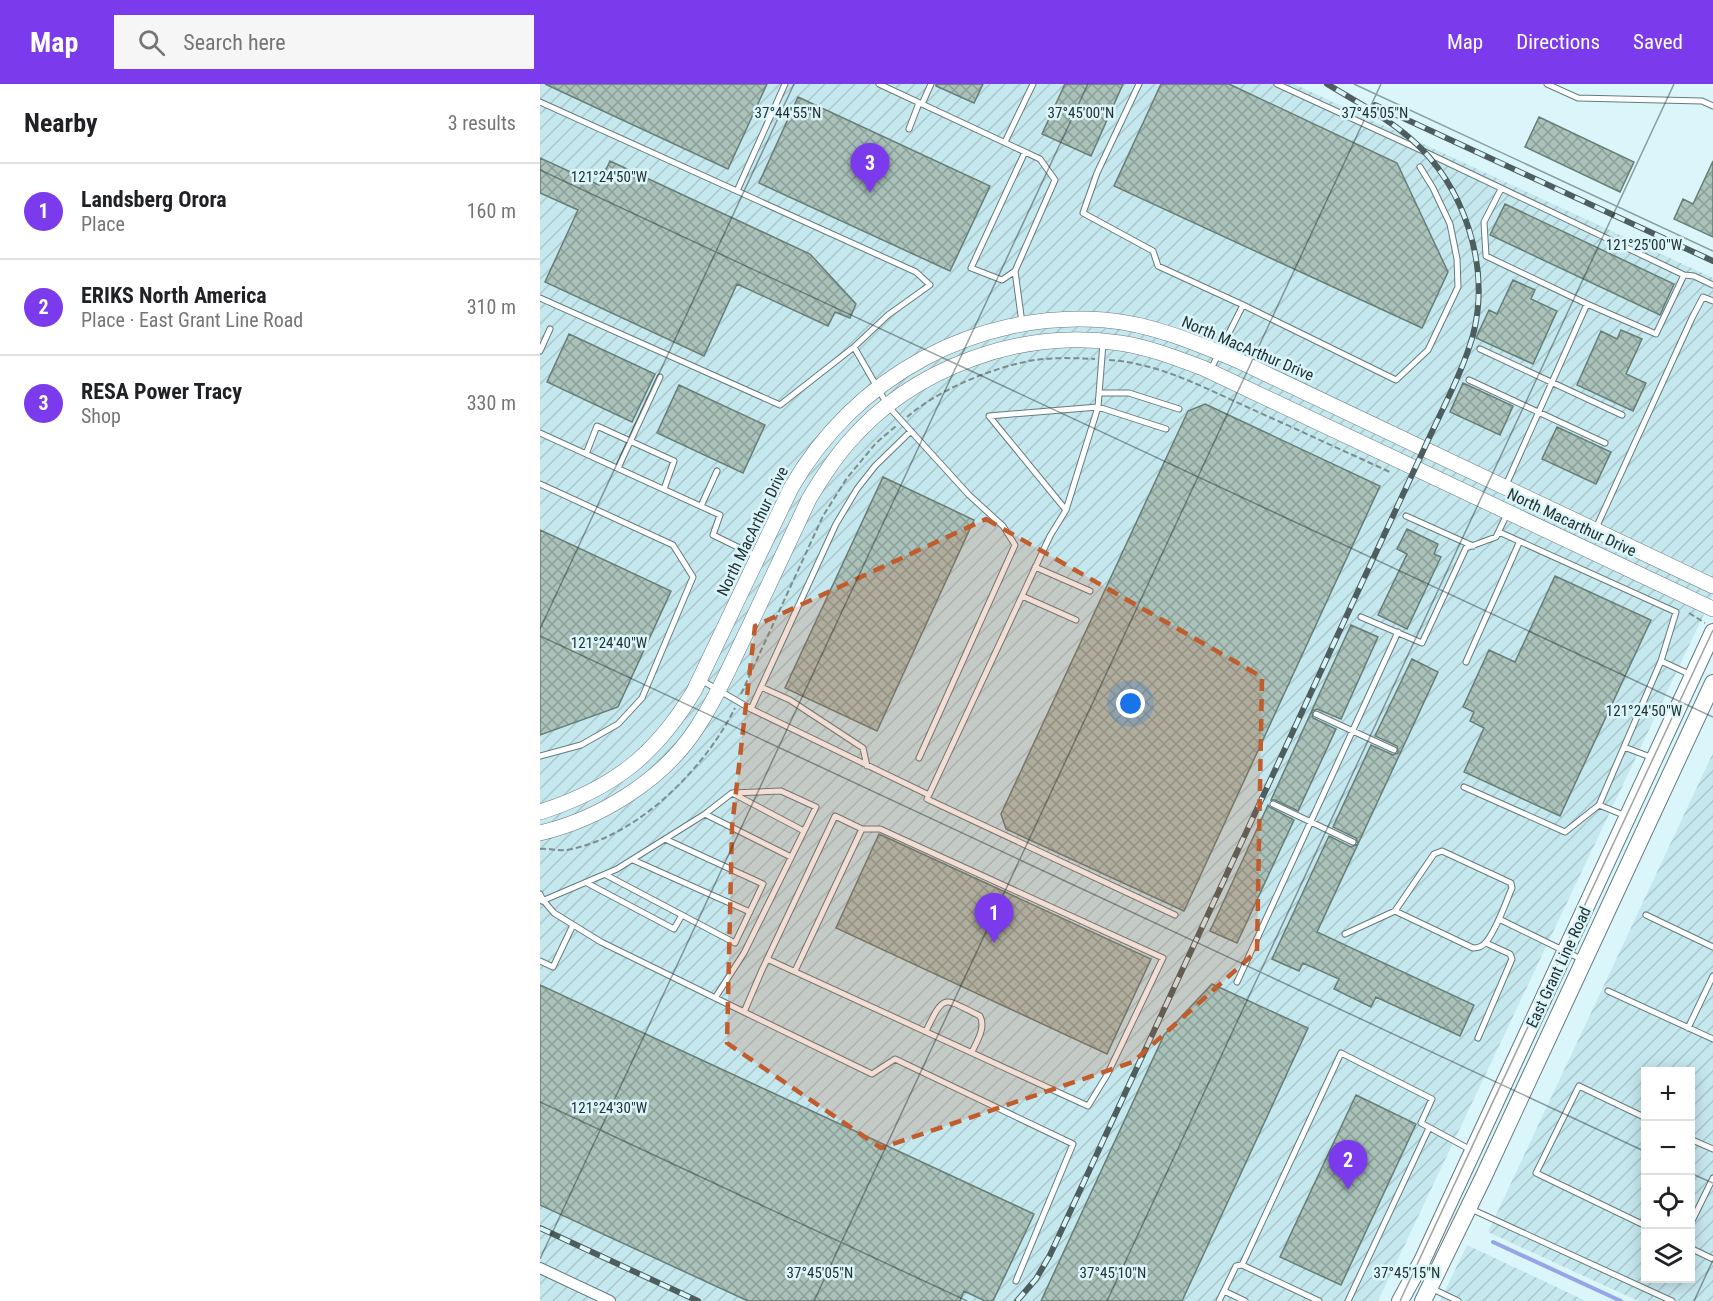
<!DOCTYPE html>
<meta charset="utf-8">
<style>
body{margin:0;font-family:"Roboto Condensed",sans-serif;background:#f6f6f6;color:#202124}
.controls{position:absolute;right:18px;bottom:18px;display:grid;overflow:hidden;border-radius:0px;box-shadow:0 3px 15px #0003}
.controls button{width:54px;height:54px;display:grid;place-items:center;padding:0;border:0;border-bottom:2px solid #e0e0e0;background:#fff;color:#202124;font:30px sans-serif}
.you{position:absolute;left:591px;top:620px;width:21px;height:21px;margin:-15px;border:4px solid #fff;border-radius:50%;background:#1a73e8;box-shadow:0 0 0 9px #1a73e833}
.badge{display:grid;place-items:center;width:39px;height:39px;border-radius:50%;background:#7c3aed;color:#fff;font-size:20px;font-weight:700}
.pin{position:absolute;translate:-50% -50px;filter:drop-shadow(0 2px 3px #0008)}
.pin::after{content:'';position:absolute;top:32px;width:21px;height:18px;background:inherit;clip-path:polygon(0 0,100% 0,50% 100%)}
.list{margin:0;padding:0;list-style:none}
h2{display:flex;justify-content:space-between;align-items:center;height:78px;margin:0;padding:0 24px;font-size:26px}
h2 small{font-size:20px;font-weight:400;color:#757577}
.list li{display:grid;grid-template-columns:39px 1fr auto;gap:18px;align-items:center;box-sizing:border-box;height:96px;padding:0 24px;border-top:2px solid #e0e0e0}
.list b{display:block;font-size:22px;white-space:nowrap}
.list p{margin:0;font-size:20px;white-space:nowrap;color:#757577}
.list em{font-size:20px;font-style:normal;color:#757577}
.icon{flex:none;width:33px;height:33px;fill:none;stroke:currentColor;stroke-width:2;stroke-linecap:round;stroke-linejoin:round}
.map{position:relative;flex:none;width:1173px;height:1217px;overflow:hidden}
header{display:flex;align-items:center;gap:36px;box-sizing:border-box;height:84px;padding:0 30px;background:#7c3aed;color:#fff}
header strong{font-size:28px}
nav{display:flex;gap:33px;margin-inline-start:auto;font-size:21px}
.search{width:420px;height:54px;background:#f6f6f6;display:flex;align-items:center;gap:15px;box-sizing:border-box;padding:0 21px;border-radius:0px;color:#757577;font-size:22px}
main{display:flex}
aside{flex:1;background:#fff}
.map>svg:first-child{display:block}
.industrial{fill:url(#industrial-furrows);fill-rule:evenodd}
.lines{fill:none;stroke-linecap:round;stroke-linejoin:round}
.stream{stroke:#95a5e7;stroke-width:4}
.building{fill:url(#building-cross-hatch);stroke:#677e77;stroke-width:1.5}
.service-casing{stroke:#637b7f;stroke-width:7}
.minor-casing{stroke:#637b7f;stroke-width:12}
.secondary-casing{stroke:#637b7f;stroke-width:16}
.primary-casing{stroke:#637b7f;stroke-width:18}
.path{stroke:#7b8d8f;stroke-width:2;stroke-dasharray:6 3;stroke-linecap:butt}
.service{stroke:#fff;stroke-width:5}
.minor{stroke:#fff;stroke-width:10}
.secondary{stroke:#fff;stroke-width:15}
.primary{stroke:#fff;stroke-width:16}
.rail-casing{stroke:#4e5d5e;stroke-width:6}
.rail{stroke:#dbf6fa;stroke-width:4;stroke-dasharray:11;stroke-linecap:butt}
.marked{fill:#c15c2c;fill-opacity:0.2;stroke:#c15c2c;stroke-width:4.5;stroke-dasharray:12 8;stroke-linejoin:round}
.ticks{fill:none;stroke:#253031;stroke-width:1.5;stroke-opacity:0.45}
.labels{text-anchor:middle;stroke-width:5;stroke-linejoin:round;paint-order:stroke}
.street-label{font-size:16px;fill:#253031;stroke:#dbf6fa}
.ticks-label{font-size:15px;text-anchor:middle;fill:#253031;stroke:#dbf6fa;stroke-width:5;stroke-linejoin:round;paint-order:stroke}
</style>
<header>
<strong>Map</strong>
<div class="search"><svg class="icon" aria-label="search" viewBox="0 0 24 24"><circle cx="10" cy="10" r="6"/><path d="M15 15l6 6"/></svg>Search here</div>
<nav><a>Map</a><a>Directions</a><a>Saved</a></nav>
</header>
<main>
<aside>
<h2>Nearby<small>3 results</small></h2>
<ul class="list">
<li><span class="badge">1</span><div><b>Landsberg Orora</b><p>Place</p></div><em>160 m</em></li>
<li><span class="badge">2</span><div><b>ERIKS North America</b><p>Place · East Grant Line Road</p></div><em>310 m</em></li>
<li><span class="badge">3</span><div><b>RESA Power Tracy</b><p>Shop</p></div><em>330 m</em></li>
</ul>
</aside>
<div class="map">
<svg width="1173" height="1217" viewBox="0 0 1173 1217">
<defs>
<pattern id="industrial-furrows" width="10" height="10" patternUnits="userSpaceOnUse" patternTransform="scale(1.5)"><rect width="10" height="10" fill="#c5e8ee"/><path d="M-1 1l2-2M0 10L10 0M9 11l2-2" fill="none" stroke="#a9c7cd"/></pattern>
<pattern id="building-cross-hatch" width="8" height="8" patternUnits="userSpaceOnUse" patternTransform="scale(1.5)"><rect width="8" height="8" fill="#aac2ba"/><path d="M0 0l8 8M0 8l8-8" fill="none" stroke="#8a9e98"/></pattern>
</defs>
<rect width="100%" height="100%" fill="#dbf6fa"/>
<!-- industrial -->
<path class="industrial" d="M0,0h754l419,194v317l-335,706h-838z
M1173,669v548h-75l-150,-69zM1106,988h44v206h-44z
M927,1161l119,56h-146z"/>
<g class="lines">
<!-- stream -->
<path class="stream" d="M953,1158l128,59"/>
</g>
<!-- building -->
<path class="building" d="M5,0h222l-39,85z
M396,0h47l-9,19 -38,-17z
M525,0h58l-32,72 -49,-22z
M621,0h68l168,79 51,109 -26,56 -308,-142z
M258,13l192,89 -40,85 -191,-88z
M999,33l95,45 -14,30 -95,-45z
M0,74l59,27 11,-24 200,93 46,50 -6,14 -15,-6 -7,14 -91,-42 -33,72 -159,-74 33,-72 -38,-17z
M1173,77v76l-39,-18 9,-20 10,5z
M965,120l169,80 -14,31 -170,-80z
M973,196l22,10 -4,9 26,12 -24,53 -57,-26 13,-28 8,4z
M1081,246l21,9 -16,35 20,9 -13,28 -56,-26 24,-54 16,8z
M29,250l86,40 -23,48 -85,-40z
M923,299l50,23 -13,29 -50,-23z
M139,301l86,40 -22,48 -86,-40z
M665,320l175,82 -196,425 -178,-82 -5,-15 187,-403z
M1017,343l54,25 -15,32 -54,-25z
M343,393l91,43 -97,211 -92,-43z
M867,445l31,15 -4,10 7,3 -34,72 -29,-14 29,-61 -10,-5z
M0,446l131,61 -53,116 -78,28z
M1015,492l96,44 -91,196 -96,-44 20,-44 -14,-7 4,-9 -11,-5 26,-57 26,12z
M811,541l27,12 -37,82 -24,-10 -5,2 1,7 23,11 -38,82 -23,-11h-4z
M872,575l26,13 -121,260 157,73 -14,31 -84,-39 -5,10 -37,-18 5,-10 -36,-16 -4,8 -27,-12 57,-123 22,11 7,-3 -2,-6 -23,-11 38,-82 22,10 5,-2 -1,-7 -22,-10z
M728,721l3,3 23,12 -57,123 -27,-12z
M339,750l272,125 -44,95 -271,-126z
M672,900l96,44 -126,273h-141l123,-266z
M0,901l494,229 -41,87h-8l-21,-10 -4,10h-212l-208,-96z
M816,1011l60,29 -75,161 -61,-28z"/>
<g class="lines">
<!-- service casing -->
<g class="service-casing">
<path id="service" d="M339,0l161,75 15,21 -40,91 7,52
M599,0l-42,89 -14,40 70,38 5,15 85,39 -33,66
M737,0l146,67 261,124 -28,59 -69,-30 -81,181
M1007,0l31,14 124,3 11,5
M0,18l376,170 14,13 -42,30 -34,32 34,59 81,89 34,31 12,19 -96,213
M382,20l9,-20
M369,45l10,-26
M465,58l28,-58
M961,105l-17,33 2,34 101,48
M197,107l48,-107
M475,187l-13,9 -31,-12 54,-116
M1144,191l10,1 19,9
M0,214l240,107 74,-58
M703,221l153,75 32,-30 30,-63 -1,-28 -7,-35 -17,-36 -13,-21
M563,259l-5,64 -109,9 77,94 -16,26 -123,263 248,116
M940,265l142,66
M0,267l10,-22
M929,296l136,63
M559,309h30l50,16
M0,349l180,82 -7,20 43,21
M46,370l11,-28 77,35 -10,28
M78,384l42,-91
M0,400l133,61 20,32 -51,121 -24,26 -37,21 -41,11
M161,422l16,-35
M526,426l32,-103 68,22
M866,432l67,30
M1056,444l96,-210 11,-21 10,4
M959,448l177,80 -15,49
M495,483l55,24
M482,512l54,24
M821,533l61,26 44,-95 30,-11 11,-23
M926,578l53,-119
M161,596l50,29 178,86
M221,603l29,13 73,48 4,18
M211,625l85,-185 21,-35 18,-23 36,-35
M776,630l78,36
M1084,663l29,11
M924,703l101,45 34,-27 62,-144 30,14
M733,720l80,38
M1059,721l27,11
M251,773l-86,-43 27,-21 72,38
M93,776l117,52
M66,791l129,68 28,-59 -98,-45
M47,799l87,46 8,-14
M0,810l3,6 11,13 47,29 143,70 18,-42 73,-154 27,13h18l283,129 -56,117 -19,31 -321,-147
M2,817l75,-32 88,-55
M1106,831l67,32
M959,835l82,40
M805,850l50,-23 39,-57 8,-3 69,32 1,5c-7,16 -15,41 -26,54 -3,4 -8,6 -13,6l-78,-37
M0,877l13,6 20,-42
M255,887l67,-142
M697,898l161,-350
M1068,907l105,48
M175,914l29,-45 72,-146 -35,-16 -49,2
M204,928l128,62 23,-15 178,85 -57,137
M1148,944l25,-52
M386,947c19,-39 17,-33 54,-15 6,12 -3,25 -8,36
M938,954l34,-79 -2,-5 -24,-11
M1106,1034l-67,-32 -43,87 110,53
M1150,1055l23,10
M931,1125l201,92
M1150,1141l23,-47
M1150,1164l23,11
M893,1205l25,12
M684,1207l21,10
M679,1217l17,-35 6,-1
M779,1217l-77,-36 99,-212 91,46 -11,24 50,27
M808,1217l81,-173"/>
</g>
<!-- minor casing -->
<g class="minor-casing">
<path id="minor" d="M0,1184l70,33"/>
</g>
<!-- secondary casing -->
<g class="secondary-casing">
<path id="secondary" d="M0,728c72,-23 115,-56 154,-121l97,-203c63,-111 185,-178 314,-168 47,4 91,23 134,41l474,225
M0,749c59,-14 122,-52 156,-104 21,-32 36,-67 53,-102 20,-43 40,-85 60,-128 12,-20 24,-39 39,-56 65,-76 174,-115 272,-100 28,4 56,15 83,25l510,241"/>
</g>
<!-- primary casing -->
<g class="primary-casing">
<path id="primary" d="M860,1217l22,-40 291,-629
M883,1217l60,-123 230,-495"/>
</g>
<!-- path -->
<path class="path" d="M569,276c49,3 94,27 138,47 49,22 97,44 145,66
M367,333c31,-27 82,-48 122,-56 22,-4 44,-3 66,-2
M1149,529l16,10
M201,610l82,-178 24,-38 29,-35 20,-17
M0,765c11,-1 19,3 32,0 68,-15 133,-81 163,-141"/>
<!-- service -->
<use href="#service" class="service"/>
<!-- minor -->
<use href="#minor" class="minor"/>
<!-- secondary -->
<use href="#secondary" class="secondary"/>
<!-- primary -->
<use href="#primary" class="primary"/>
<!-- rail casing -->
<g class="rail-casing">
<path id="rail" d="M835,21l338,156
M0,1144l158,73
M477,1217l19,-22 14,-24 374,-806c17,-38 38,-75 49,-114 18,-69 -9,-150 -62,-196 -25,-22 -56,-38 -84,-55"/>
</g>
<!-- rail -->
<use href="#rail" class="rail"/>
</g>
<!-- marked area -->
<path class="marked" d="M446,435l276,158 -5,274 -124,111 -252,86 -154,-105 5,-216 23,-201z"/>
<!-- ticks -->
<path class="ticks" d="M814,0l359,167M0,86l1173,547M0,545l254,-545M0,552l1106,516M0,1018l427,199M1150,1089l23,10M0,1175l548,-1175M274,1217l567,-1217M567,1217l567,-1217M860,1217l313,-671M1154,1217l19,-41"/>
<g class="labels">
<!-- street labels -->
<g class="street-label">
<text transform="translate(708 264) rotate(23)" y="6">North MacArthur Drive</text>
<text transform="translate(1032 438) rotate(25)" y="6">North Macarthur Drive</text>
<text transform="translate(212 447) rotate(-64)" y="6">North MacArthur Drive</text>
<text transform="translate(1018 883) rotate(-65)" y="6">East Grant Line Road</text>
</g>
</g>
<g class="ticks-label">
<text x="248" y="34">37°44'55"N</text>
<text x="541" y="34">37°45'00"N</text>
<text x="835" y="34">37°45'05"N</text>
<text x="69" y="98">121°24'50"W</text>
<text x="1104" y="166">121°25'00"W</text>
<text x="69" y="564">121°24'40"W</text>
<text x="1104" y="632">121°24'50"W</text>
<text x="69" y="1029">121°24'30"W</text>
<text x="280" y="1194">37°45'05"N</text>
<text x="573" y="1194">37°45'10"N</text>
<text x="867" y="1194">37°45'15"N</text>
</g>
</svg>
<div class="controls">
<button>+</button>
<button>−</button>
<button><svg class="icon" aria-label="locate" viewBox="0 0 24 24"><circle cx="12" cy="12" r="6"/><path d="M12 2v4M12 18v4M2 12h4M18 12h4"/></svg></button>
<button><svg class="icon" aria-label="layers" viewBox="0 0 24 24"><path d="M12 4l9 5-9 5-9-5zM3 14l9 5 9-5"/></svg></button>
</div>
<div class="you"></div>
<div class="pin badge" style="left:454px;top:859px">1</div>
<div class="pin badge" style="left:808px;top:1106px">2</div>
<div class="pin badge" style="left:330px;top:109px">3</div>
</div>
</main>
